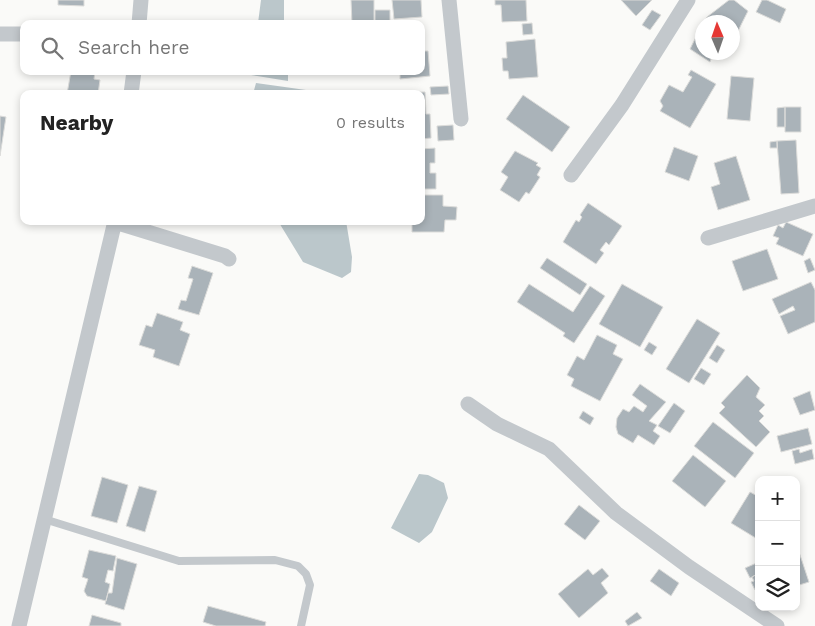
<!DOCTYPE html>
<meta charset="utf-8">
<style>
body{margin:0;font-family:"Work Sans",sans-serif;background:#f2f2f2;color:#222}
.controls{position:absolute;right:15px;bottom:15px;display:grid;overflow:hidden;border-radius:10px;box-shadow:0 2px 8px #0003}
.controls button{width:45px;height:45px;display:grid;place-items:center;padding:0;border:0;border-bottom:1px solid #e0e0e0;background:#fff;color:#222;font:25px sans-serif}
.compass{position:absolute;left:695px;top:15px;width:45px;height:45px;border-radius:50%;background:#fff;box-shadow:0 2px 8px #0003;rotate:358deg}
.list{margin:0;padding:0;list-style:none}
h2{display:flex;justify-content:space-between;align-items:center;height:65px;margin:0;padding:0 20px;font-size:21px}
h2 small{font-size:16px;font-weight:400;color:#767676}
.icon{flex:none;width:28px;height:28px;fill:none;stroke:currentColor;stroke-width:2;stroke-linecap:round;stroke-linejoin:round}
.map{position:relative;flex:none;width:815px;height:626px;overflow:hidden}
.search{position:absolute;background:#fff;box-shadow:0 2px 8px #0003;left:20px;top:20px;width:405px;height:55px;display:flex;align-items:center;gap:12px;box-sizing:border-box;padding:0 18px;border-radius:10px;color:#767676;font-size:19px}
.panel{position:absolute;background:#fff;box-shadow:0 2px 8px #0003;left:20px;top:90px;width:405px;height:135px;border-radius:10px}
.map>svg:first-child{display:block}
.water{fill:#bbc7cb}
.building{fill:#aab3b9;stroke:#dcdcda}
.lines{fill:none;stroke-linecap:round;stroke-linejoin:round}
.lane{stroke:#c3c8cc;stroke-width:8}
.street{stroke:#c3c8cc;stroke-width:15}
</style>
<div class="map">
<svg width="815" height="626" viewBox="0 0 815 626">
<rect width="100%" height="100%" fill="#fafaf8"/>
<!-- water -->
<path class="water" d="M261,0h23v24l-26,-1z
M252,71h36v10l-37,-6z
M256,83l50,7 1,4h-54z
M278,221h68l6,36 -1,15 -9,6 -39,-16z
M419,474l9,1 16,8 4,15 -16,34 -13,11 -28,-15z"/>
<!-- building -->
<path class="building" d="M58,0h26v6l-26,-1z
M351,0h23v24h-22z
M392,0h29l1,17 -28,2z
M495,0h31l1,21 -25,1 -1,-17h-6z
M621,0h31l-16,16z
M729,0h5l14,11 -11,22 -5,-3v-8h-28l3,-5z
M762,0h5l19,9 -6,14 -24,-11z
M375,10h15v14h-15z
M652,10l9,5 -11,15 -8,-5z
M532,23l1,11 -10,1 -1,-11z
M702,25v27h11l-3,10 -20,-13z
M421,29l3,22h4l2,25 -30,3v-8h21z
M535,39l3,38 -29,2 -1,-8h-5l-1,-13h5l-1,-16z
M691,70l25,14 -26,44 -30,-17 3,-5 -3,-5 9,-16 14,7 9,-15 -4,-2z
M71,71h24l-1,8 6,1 -2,14h-31z
M731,76l23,2 -4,43 -23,-2z
M448,86l1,8 -18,1 -1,-8z
M425,92l1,22h4l1,24 -10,1v-45l-25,-1z
M523,95l47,32 -18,25 -46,-33z
M785,107h16v25h-16z
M785,107v20h-8v-19z
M0,116l6,1 -6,39z
M453,125l1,15 -16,1 -1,-15z
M796,140l3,53 -18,1 -4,-53z
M777,141v7h-7v-6z
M674,147l24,9 -9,25 -24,-9z
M435,148v15h-5v10h6v16h-15v-40z
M515,151l23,12 -2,2 5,3 -4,7 3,2 -11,17 -3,-2 -7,10 -19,-12 8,-13 -7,-5z
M736,156l14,44 -32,10 -7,-23 9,-3 -6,-21z
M421,195h22v11l14,1 -1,13h-11l-1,12h-32v-11h9z
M588,203l34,23 -13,19 -3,-3 -6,8 4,3 -8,11 -33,-22 13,-22 3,2 3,-5 -2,-2z
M786,222l27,12 -10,22 -27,-12 3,-6 -6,-2 5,-11 5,3z
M767,249l11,30 -35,12 -11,-30z
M547,258l40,26 -7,11 -40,-27z
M810,258l5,12 -7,3 -4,-12z
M192,266l21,7 -14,42 -21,-6 3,-9 5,1 7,-22 -5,-1z
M811,282l4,8v32l-27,12 -8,-18 15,-6 -2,-4 -14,8 -7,-15z
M529,284l44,28 17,-26 15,10 -31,47 -11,-7 2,-3 -48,-31z
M622,284l41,23 -23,40 -41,-23z
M157,313l26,9 -3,8 10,4 -11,32 -26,-9 2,-7 -16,-5 7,-20 6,2z
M697,319l23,14 -31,50 -23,-14z
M597,335l20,10 -4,9 10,5 -23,42 -29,-15 3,-7 -7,-4 10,-19 7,4z
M649,342l8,5 -5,8 -8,-5z
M717,345l8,5 -8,13 -8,-5z
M701,368l10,6 -7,11 -10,-6z
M747,375l13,13 -4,9 9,8 -6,6 5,5 -5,5 11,11 -14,15 -37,-34 6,-6 -4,-4z
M640,384l26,18 -17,19 8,4 -4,6 7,5 -6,9 -16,-10 -5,8 -15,-9 -2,-7 1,-9 6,-9 6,3 5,-6 9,6 4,-6 -15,-11z
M810,391l5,19 -15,5 -7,-17z
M674,403l11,8 -15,22 -12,-7z
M583,411l11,7 -4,7 -11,-7z
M713,422l41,31 -19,25 -41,-32z
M808,428l4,16 -31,8 -4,-16z
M799,449l1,4 12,-4 2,10 -19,5 -3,-13z
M693,455l33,26 -21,26 -33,-26z
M102,477l26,8 -11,38 -26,-7z
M139,486l18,5 -12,41 -19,-6z
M750,492l9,5v43l-28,-17z
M579,505l21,16 -15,19 -21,-16z
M89,550l27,6 -3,15 -5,-1 -3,12 5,2 -4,17 -19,-5 -3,-5 4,-12 -6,-2z
M799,552l10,30 -13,4v-33z
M117,558l20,6 -13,46 -19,-6 3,-11h4z
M759,562v11l-9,5 -5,-10z
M602,568l7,8 -8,7 7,10 -29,25 -21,-24 30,-25 5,6z
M659,569l20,14 -8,13 -21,-15z
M759,573v15l-4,2 -4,-8 3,-1 -2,-4z
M208,606l58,16 -1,4h-49l-13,-4z
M637,612l5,6 -14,8 -3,-5z
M92,615l29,8v3h-32z"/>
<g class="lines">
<!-- lane -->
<path class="lane" d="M44,519l135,42 96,-1 23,6 8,8 4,11 -9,41"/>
<!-- street -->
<path class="street" d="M449,0l12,119
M139,24l2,-24
M0,34h24
M131,94l3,-23
M571,175l51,-70 66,-105
M115,222l110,34 4,3
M708,238l107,-32
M468,404l29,20 52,25 67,64 73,54 88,59
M19,626l96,-405"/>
</g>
</svg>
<div class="controls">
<button>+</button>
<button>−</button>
<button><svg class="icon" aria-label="layers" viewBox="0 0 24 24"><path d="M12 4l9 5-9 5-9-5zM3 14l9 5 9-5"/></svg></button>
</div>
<svg class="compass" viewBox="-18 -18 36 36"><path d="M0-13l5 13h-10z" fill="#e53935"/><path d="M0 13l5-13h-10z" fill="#767676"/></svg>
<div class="search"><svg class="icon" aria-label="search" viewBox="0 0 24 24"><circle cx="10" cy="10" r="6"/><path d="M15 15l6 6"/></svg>Search here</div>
<section class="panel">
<h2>Nearby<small>0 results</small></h2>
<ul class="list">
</ul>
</section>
</div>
